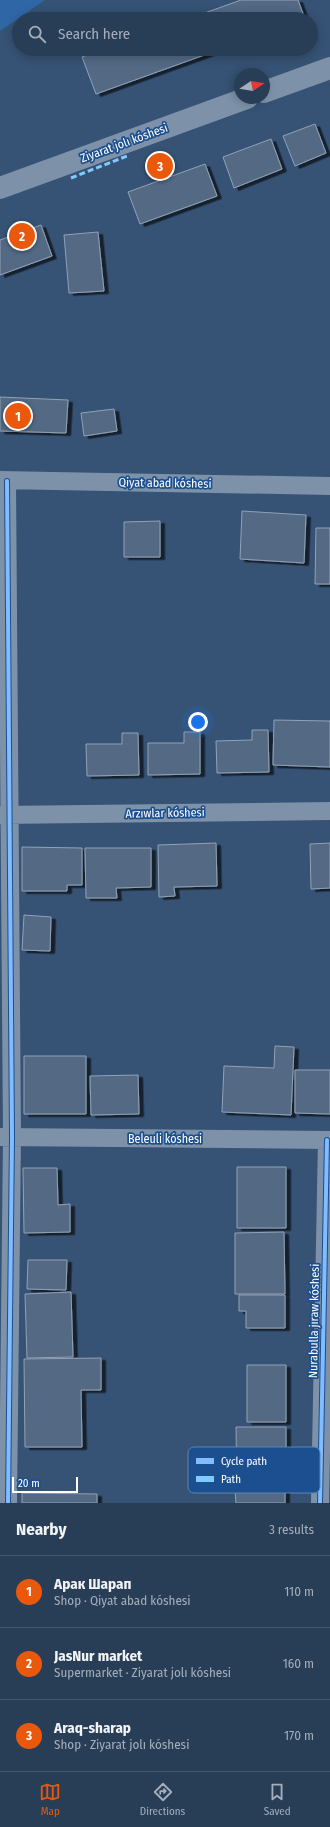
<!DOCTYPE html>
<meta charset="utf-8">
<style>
body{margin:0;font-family:"Fira Sans Condensed",sans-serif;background:#344961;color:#f1f3f6}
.compass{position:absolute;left:234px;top:68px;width:36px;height:36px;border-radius:50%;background:#283e57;box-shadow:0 2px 10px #0003;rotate:78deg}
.scale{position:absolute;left:12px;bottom:10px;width:66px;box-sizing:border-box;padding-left:4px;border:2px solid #fff;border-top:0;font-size:11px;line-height:14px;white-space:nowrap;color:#fff;-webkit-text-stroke:3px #1b4f8f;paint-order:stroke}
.you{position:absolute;left:198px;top:722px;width:14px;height:14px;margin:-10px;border:3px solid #fff;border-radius:50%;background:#1a73e8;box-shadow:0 0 0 6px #1a73e833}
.badge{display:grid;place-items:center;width:26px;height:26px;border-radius:50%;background:#ea580c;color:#fff;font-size:13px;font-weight:700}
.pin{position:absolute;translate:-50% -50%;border:2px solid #fff;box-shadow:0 1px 4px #0006}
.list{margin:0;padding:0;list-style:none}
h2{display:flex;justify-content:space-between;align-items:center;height:52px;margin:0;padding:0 16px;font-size:17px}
h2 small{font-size:13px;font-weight:400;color:#a5aeba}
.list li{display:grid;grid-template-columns:26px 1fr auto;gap:12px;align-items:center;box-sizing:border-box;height:72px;padding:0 16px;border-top:1px solid #44576d}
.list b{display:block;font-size:15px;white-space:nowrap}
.list p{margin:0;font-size:13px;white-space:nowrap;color:#a5aeba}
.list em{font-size:13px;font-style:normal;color:#a5aeba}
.icon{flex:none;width:22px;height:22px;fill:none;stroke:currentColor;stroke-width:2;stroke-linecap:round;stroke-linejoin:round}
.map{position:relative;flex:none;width:330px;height:1503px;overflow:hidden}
.search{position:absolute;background:#283e57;box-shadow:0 2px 10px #0003;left:12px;right:12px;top:12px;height:44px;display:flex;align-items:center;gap:10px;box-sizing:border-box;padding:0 14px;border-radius:22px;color:#a5aeba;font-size:15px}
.sheet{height:268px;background:#283e57}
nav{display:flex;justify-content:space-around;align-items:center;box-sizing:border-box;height:56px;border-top:1px solid #44576d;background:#283e57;font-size:11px;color:#a5aeba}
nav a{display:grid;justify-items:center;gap:2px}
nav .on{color:#ea580c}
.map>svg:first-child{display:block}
.green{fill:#2f66a5}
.building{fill:#526984;stroke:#92a2b6;filter:url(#shadow)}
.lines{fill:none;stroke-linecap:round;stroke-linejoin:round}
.minor{stroke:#7d92a8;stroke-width:18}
.tertiary{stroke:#7d92a8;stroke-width:22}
.quiet{stroke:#80caff;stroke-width:3;stroke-dasharray:6 3;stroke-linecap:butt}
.cycleway-casing{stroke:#1b4f8f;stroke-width:6}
.cycleway{stroke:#80bcff;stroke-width:4}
.labels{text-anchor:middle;stroke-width:3.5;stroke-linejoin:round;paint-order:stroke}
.street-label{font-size:12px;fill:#fff;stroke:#1b4f8f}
.key{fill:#1b4f8f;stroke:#5f84b1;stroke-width:1}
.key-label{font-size:11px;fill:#fff}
</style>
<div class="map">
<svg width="330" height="1503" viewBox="0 0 330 1503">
<defs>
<filter id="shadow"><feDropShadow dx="4.5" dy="2.5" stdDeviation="0" flood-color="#0009"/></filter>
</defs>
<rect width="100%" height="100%" fill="#365274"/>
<!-- green -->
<path class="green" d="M0,0h45l-45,31z"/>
<!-- building -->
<path class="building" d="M241,0h57l7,19h-117z
M104,49h117l-125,45 -14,-37z
M315,124l11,29 -31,13 -12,-30z
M271,139l11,30 -48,19 -11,-31z
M205,164l12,32 -77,28 -12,-32z
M41,225l11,31 -52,19v-35z
M98,232l6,59 -35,2 -5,-58z
M0,397l68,3 -2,33 -66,-2z
M114,409l3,22 -33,5 -3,-23z
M242,511l64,4 -2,48 -64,-4z
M160,521v36h-36v-35z
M316,528h14v56h-15z
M274,720l56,1v46l-57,-2z
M252,730h16l1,42 -52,1 -1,-32 36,-1z
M184,732h16v42l-52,1v-32h36z
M122,733h16l1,42 -52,1 -1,-32h36z
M216,843l1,43 -43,1 1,9 -16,1 -1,-52z
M330,843v45l-19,1 -1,-45z
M22,847l60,1v37h-15v6h-45z
M85,848h66v39l-35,1 1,10h-31z
M24,915l27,2 -1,34 -28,-1z
M275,1046l19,1 -3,68 -69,-3 2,-46 50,2z
M24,1056h62v58h-62z
M295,1070h35v44l-35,-1z
M138,1075l1,39 -48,1 -1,-39z
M237,1167h49v61h-49z
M23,1168h34l1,37 12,-1v28l-46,1z
M284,1232l1,62h-50v-61z
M28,1260h39l-1,30 -39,-1z
M71,1292l2,65 -46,1 -2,-64z
M239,1295h46v33h-39v-17h-7z
M101,1358v32h-20l1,57h-57l-1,-88z
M247,1365h39v57h-39z
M236,1427h50v61h-49z
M235,1490h50v13h-49z
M22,1493l75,1v9h-75z"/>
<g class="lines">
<!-- minor -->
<path class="minor" d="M0,480l330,6
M7,481l5,656 -4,366
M0,815l330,-4
M1,1137l329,3
M320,1503l7,-363"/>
<!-- tertiary -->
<path class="tertiary" d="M264,92l66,-24
M0,188l247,-90"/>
<!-- quiet -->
<path class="quiet" d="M71,178l56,-22"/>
<!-- cycleway casing -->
<g class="cycleway-casing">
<path id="cycleway" d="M7,481l5,656 -4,366
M320,1503l7,-363"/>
</g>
<!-- cycleway -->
<use href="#cycleway" class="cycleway"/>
</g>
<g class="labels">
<!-- street labels -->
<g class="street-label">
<text transform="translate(124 143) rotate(-20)" y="4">Ziyarat jolı kóshesi</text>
<text transform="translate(165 483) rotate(1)" y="4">Qiyat abad kóshesi</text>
<text transform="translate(165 813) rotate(-1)" y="4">Arzıwlar kóshesi</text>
<text x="165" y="1143">Beleuli kóshesi</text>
<text transform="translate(314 1321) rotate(-89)" y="4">Nurabulla jıraw kóshesi</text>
</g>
</g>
<!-- legend -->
<rect x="188" y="1447" width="132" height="46" rx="6" class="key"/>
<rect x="196" y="1458" width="18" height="6" fill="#80bcff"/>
<rect x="196" y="1476" width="18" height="6" fill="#80caff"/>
<g class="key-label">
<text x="221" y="1465">Cycle path</text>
<text x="221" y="1483">Path</text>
</g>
</svg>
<svg class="compass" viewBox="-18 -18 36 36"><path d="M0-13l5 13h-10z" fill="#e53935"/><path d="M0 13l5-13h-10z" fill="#a5aeba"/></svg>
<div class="scale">20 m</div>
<div class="you"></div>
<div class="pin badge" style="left:18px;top:416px">1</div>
<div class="pin badge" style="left:22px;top:236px">2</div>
<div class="pin badge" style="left:160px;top:166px">3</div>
<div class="search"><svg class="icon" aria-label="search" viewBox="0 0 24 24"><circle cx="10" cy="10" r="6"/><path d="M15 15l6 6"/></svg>Search here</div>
</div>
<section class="sheet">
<h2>Nearby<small>3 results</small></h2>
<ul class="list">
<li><span class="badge">1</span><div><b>Арак Шарап</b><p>Shop · Qiyat abad kóshesi</p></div><em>110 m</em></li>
<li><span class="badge">2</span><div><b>JasNur market</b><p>Supermarket · Ziyarat jolı kóshesi</p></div><em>160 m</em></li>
<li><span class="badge">3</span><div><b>Araq-sharap</b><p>Shop · Ziyarat jolı kóshesi</p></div><em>170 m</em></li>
</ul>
</section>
<nav>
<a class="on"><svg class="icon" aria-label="map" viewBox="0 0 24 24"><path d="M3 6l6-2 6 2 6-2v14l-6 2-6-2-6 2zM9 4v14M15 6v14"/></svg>Map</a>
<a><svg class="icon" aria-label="directions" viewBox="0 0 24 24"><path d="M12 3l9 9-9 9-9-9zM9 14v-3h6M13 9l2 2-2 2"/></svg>Directions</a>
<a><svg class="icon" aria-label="saved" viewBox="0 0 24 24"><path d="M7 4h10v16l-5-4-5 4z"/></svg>Saved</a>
</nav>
